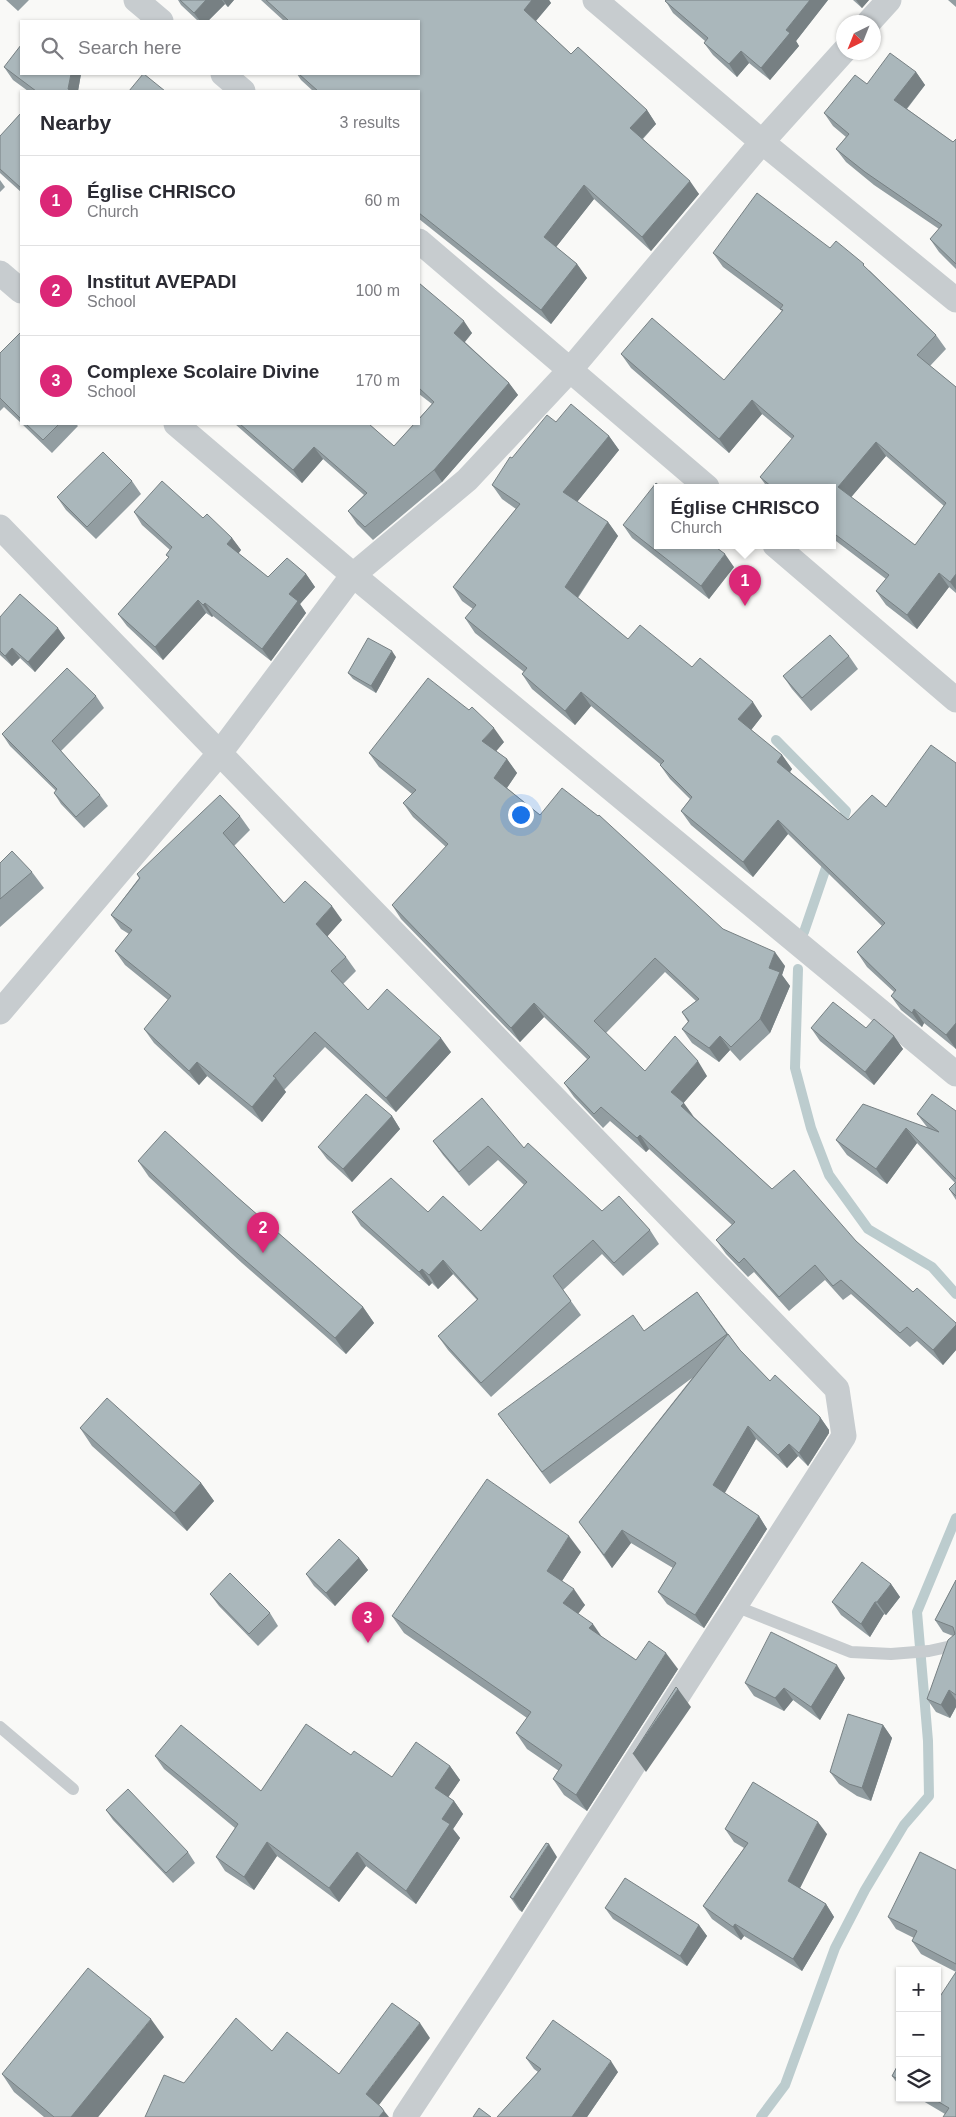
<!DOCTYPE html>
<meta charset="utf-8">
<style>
body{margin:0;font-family:Helvetica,sans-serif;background:#f7f7f7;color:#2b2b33}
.controls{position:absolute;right:15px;bottom:15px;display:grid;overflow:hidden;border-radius:0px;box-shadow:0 1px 4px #0004}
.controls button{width:45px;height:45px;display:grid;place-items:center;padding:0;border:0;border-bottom:1px solid #e1e1e2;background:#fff;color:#2b2b33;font:25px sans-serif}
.compass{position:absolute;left:836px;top:15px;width:45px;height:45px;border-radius:50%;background:#fff;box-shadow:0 1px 4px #0004;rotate:223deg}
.you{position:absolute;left:520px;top:814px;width:18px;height:18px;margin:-12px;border:4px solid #fff;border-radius:50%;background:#1a73e8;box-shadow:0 0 0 8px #1a73e833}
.badge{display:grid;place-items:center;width:32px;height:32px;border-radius:50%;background:#db2777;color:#fff;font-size:16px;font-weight:700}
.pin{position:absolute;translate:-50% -41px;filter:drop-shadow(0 1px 2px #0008)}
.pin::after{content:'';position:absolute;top:26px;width:18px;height:15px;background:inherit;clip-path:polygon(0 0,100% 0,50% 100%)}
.popup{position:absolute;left:654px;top:484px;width:182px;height:65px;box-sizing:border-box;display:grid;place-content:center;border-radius:0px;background:#fff;filter:drop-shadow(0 1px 4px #0005);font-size:16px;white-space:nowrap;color:#7c7c81}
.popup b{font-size:19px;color:#2b2b33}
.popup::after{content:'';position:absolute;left:50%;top:100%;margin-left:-10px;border:10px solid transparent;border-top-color:#fff}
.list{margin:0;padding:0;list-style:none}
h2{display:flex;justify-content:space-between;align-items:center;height:65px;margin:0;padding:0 20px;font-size:21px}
h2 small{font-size:16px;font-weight:400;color:#7c7c81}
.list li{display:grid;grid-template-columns:32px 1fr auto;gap:15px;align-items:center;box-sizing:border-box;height:90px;padding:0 20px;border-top:1px solid #e1e1e2}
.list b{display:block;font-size:19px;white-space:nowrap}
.list p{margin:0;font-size:16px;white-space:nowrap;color:#7c7c81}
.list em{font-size:16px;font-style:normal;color:#7c7c81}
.icon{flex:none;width:28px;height:28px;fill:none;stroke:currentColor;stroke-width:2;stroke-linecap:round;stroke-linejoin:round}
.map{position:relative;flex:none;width:956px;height:2117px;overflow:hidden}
.search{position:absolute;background:#fff;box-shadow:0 1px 4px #0004;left:20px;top:20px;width:400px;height:55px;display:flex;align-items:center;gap:12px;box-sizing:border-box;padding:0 18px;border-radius:0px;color:#7c7c81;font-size:19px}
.panel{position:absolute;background:#fff;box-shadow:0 1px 4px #0004;left:20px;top:90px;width:400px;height:335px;border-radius:0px}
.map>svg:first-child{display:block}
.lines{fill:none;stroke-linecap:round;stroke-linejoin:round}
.stream{stroke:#bcccce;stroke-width:10}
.lane{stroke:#c7cccf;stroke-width:12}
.street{stroke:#c7cccf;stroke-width:25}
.wall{fill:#929da1;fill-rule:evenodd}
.shaded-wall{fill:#778083}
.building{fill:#aab7bb;stroke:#778083;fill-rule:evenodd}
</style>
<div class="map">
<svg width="956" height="2117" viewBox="0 0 956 2117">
<rect width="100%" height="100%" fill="#f9f9f7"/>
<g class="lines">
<!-- stream -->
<path class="stream" d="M776,740l70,71 -6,18
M804,932l25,-73
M798,969l-3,99 16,60 18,47 39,54 64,38 24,27
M761,2117l24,-32 50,-137 30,-58 39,-65 25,-29 -1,-55 -11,-129 39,-94"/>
<!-- lane -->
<path class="lane" d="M735,1606l116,46 40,2 38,-3 27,-6
M0,1727l73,62"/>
<!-- street -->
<path class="street" d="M136,0l25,21
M595,0l167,142 194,158
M869,22l20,-22
M223,74l20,17
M419,241l288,246
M0,273l21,18
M176,424l177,151 603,499
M0,527l837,862 7,47 -349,545 -90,136
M775,545l181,155
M0,1012l219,-258 134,-179 114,-95 103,-110 192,-228 82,-91"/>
</g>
<!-- wall -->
<path class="wall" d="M6,0h23l-11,11z
M178,0h56l-6,7 -3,-3 -17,17h-10l-17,-16z
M261,0h288l2,3 -15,18 35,33 76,56 9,14 -13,15 56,55 -48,57 -57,-52 -38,48 21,17 10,14 -36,46 -132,-105v-128h-106l-12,-11 -4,-6h122v-53h-135z
M665,0h163l-32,41 3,5 -29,34 -21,-17 -12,14 -24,-22 -9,-12 1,-2 -32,-28z
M853,0h16l-7,8z
M948,0h8v7z
M4,67l17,7h60l-3,17h-50l-15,-11z
M916,72l9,13 -18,24 46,33 3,-3v130l-17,-17 -9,-13 9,-10 -65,-44 -28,-23 -10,-13 10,-12 -13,-11 -9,-13 43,-29z
M21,113v79l-21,-19v-36z
M0,180l5,7 -5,5z
M830,248l40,23 66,64 10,14 -16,17 26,21v206l-7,-6 -32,42 -31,-24 -10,-14 10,-12 -54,-41v-51h-65l-7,-10 32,-38 -30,-25 -33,39 -98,-85 -10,-14 103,26 58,-69 -59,-44 -10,-14zM886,456l58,50 -29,39 -64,-48z
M419,283l53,50 -7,9 44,41 9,12 -76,87 -69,58 -16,-16 -9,-13 16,-16 -41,-36 -21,24 -67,-59h134l25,22 38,-42 -13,-10z
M21,333v90l-17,-16 -4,4v-58z
M556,422l53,14 10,14 -42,52 31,20 10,14 -40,62 50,41 64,28 70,49 -11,14 31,25 10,14 -2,3 58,48 38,-13 70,-44v286l-32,-26 -2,4 -21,-17 -10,-14 3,-4 -27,-25 -10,-15 25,-26 -94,-92 -35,43 -62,-52 -10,-14 9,-12 -20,-20 -10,-14v-1l-69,-58 -16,19 -43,-36 -10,-15 2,-2 -49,-39 -10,-15 8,-9 -11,-8 -9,-14 63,-78 -14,-10 -10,-14 20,-27z
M22,424h54l2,2 -26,27z
M132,481l9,13 -45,45 -30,-29 -9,-13z
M134,512l69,6 29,20 9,12 -3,3 30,24 38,-3 9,13 -15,17 6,9 -35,48 -58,-45 -1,1 -6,-4 -43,47 -36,-34 -9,-12 51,-56 -3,-3 4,-5 -28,-25z
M623,525l35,20 76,22 -25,32 -77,-61z
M0,617l65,21 -30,34 -15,-14 -8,8 -12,-11z
M849,656l9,13 -47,42 -19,-22 -9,-13z
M396,657l-20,36 -23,-14 -5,-6z
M96,696l8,12 -43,43 39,44 8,11 -24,22 -23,-24 -7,-11 2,-2 -46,-45 -8,-12z
M504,742l-8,9 11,8 10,14 -10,15 33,27 183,114 62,37 -3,9 8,11 -20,47 -30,28 -10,-11 -11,12 -27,-19 -10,-14 6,-7 -6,-10 14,-11 -31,-29 -59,61 39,38 62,5 -24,27 10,13 79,73 84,52 57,51 43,31v27l-13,15 -26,-24 -7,6 -59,-53 -8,6 -18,-20 -36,31 -35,-39 -6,5 -22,-23 -10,-14 16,-15 -83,-76 -3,3 -36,-31 -7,7 -29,-31 -10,-14 23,-24 -43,-42 -24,25 -119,-123 -9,-14 54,-58 -33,-30 -10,-14 9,-9 -33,-27 -10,-14z
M240,816l10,14 -16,16 50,57 58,17 -15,16 19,21 10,14 -13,13 25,26 83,42 -55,60 -71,-65 -41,43 2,2 -24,30 -55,-46 -8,9 -45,-42 -10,-14 24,-29 -43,-35 -10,-14 14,-17 -8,-5 -10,-14 28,-37 -2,-4z
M0,863l32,9 12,16 -44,39z
M811,1028l83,8 9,13 -29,36 -54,-44z
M956,1111v89l-7,-11 6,-6 -38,-40 -30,41 -40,-29 -11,-15 91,-13 -10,-13z
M392,1116l8,13 -48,53 -25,-23 -9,-12z
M433,1141l91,7 78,63 48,19 9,14 -36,32 -21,-22 -39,36 18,25 -90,82 -43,-47 -10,-14 39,-36 -24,-26 -15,15 -6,-6 -3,3 -68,-60 -9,-14h76l53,19 43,-46 -26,-25 -29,26 -26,-31z
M138,1161l98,35 127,111 11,16 -28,31 -104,-91 -93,-86z
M697,1292l43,58 30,31 50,36 9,13v3l-21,33 -10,-10 -11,12 -31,-29 -32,54 35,23 8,13 -63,99 -37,-24 -9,-12 15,-24 -42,-25 -19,25 -33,-46 113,-144 -142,106 -52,-70 146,-83z
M80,1428l121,55 13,18 -27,30 -95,-85z
M581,1552l-19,29 23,24 -7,9 24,23 34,23 42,9 -91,142 -23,-16 -11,-16 6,-8 -32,-22 -11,-16 11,-15 -123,-85 -12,-17z
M359,1558l9,12 -33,36 -21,-20 -8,-12z
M956,1580v127l-6,11 -14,-6 -9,-13 26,-63 -10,-4 -8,-12z
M891,1584l9,13 -14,18 -2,-1 -14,23 -29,-22 -9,-13z
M210,1594l60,19 8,13 -20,20 -39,-40z
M845,1678l-25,42 -27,-20 -9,11 -30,-15 -9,-13z
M883,1725l9,13 -21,63 -14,-5 -18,-12 -9,-12z
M351,1755l41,22 58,-11 10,14 -12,17 6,4 9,13 -10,15 7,9 -44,66 -50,-38 -27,36 -62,-46 -23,34 -29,-19 -9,-14 19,-29 -71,-59 -9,-13 106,35z
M106,1810l82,42 7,11 -22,20 -60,-63z
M725,1829l102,5 -27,54 26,16 8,13 -32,54 -58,-35 -3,4 -29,-21 -9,-13 41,-58 -10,-6z
M557,1857l-35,55 -3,-2 -9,-13z
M956,1870v102l-35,-18 -9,-13 2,-3 -18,-9 -8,-12z
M605,1908l94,17 8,11 -20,30 -74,-47z
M956,1972v145l-11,-3 -27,-16h19z
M164,2037l-66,80h-54l-30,-25 -12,-18z
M526,2058l92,14 -31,45h-90l41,-45 -4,-3z
M900,2061v26l-8,-11z"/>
<!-- shaded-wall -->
<path class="shaded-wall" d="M206,0h16l3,4 -17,17h-8l-6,-8z
M223,0h11l-6,7z
M532,0h17l2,3 -17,20 -10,-13z
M810,0h18l-32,41 3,5 -29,34 -9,-12 25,-38z
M856,0h13l-7,8z
M741,51l8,12 -12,14 -8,-13z
M916,72l9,13 -22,28 -9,-13z
M71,74h10l-3,17h-8l-2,-2z
M647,110l9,14 -16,17 -10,-13z
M690,181l9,13 -48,57 -9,-14z
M584,185l10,14 -41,52 -9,-14z
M577,264l10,14 -36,46 -10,-14z
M464,321l8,12 -10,12 -8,-12z
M509,383l9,12 -76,87 -8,-12z
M752,400l10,14 -33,39 -10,-14z
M609,436l10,14 -46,57 -10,-15z
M876,442l10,14 -38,45 -10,-14z
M314,447l9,12 -21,24 -9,-13z
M608,522l10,14 -43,65 -10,-14z
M232,538l9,12 -5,7 -9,-13z
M725,554l9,13 -25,32 -8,-13z
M939,573l10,14 -32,42 -10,-14z
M306,574l9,13 -15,17 6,9 -35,48 -9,-12 27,-55z
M956,574v16l-6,-8z
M198,600l8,13 -43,47 -8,-13z
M205,603l8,13 -1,1 -9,-12z
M58,628l7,10 -30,34 -7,-10z
M12,648l8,10 -8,8 -7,-10z
M392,651l4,6 -20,36 -5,-7z
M581,692l10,14 -16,19 -10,-14z
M753,702l9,14 -14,18 -10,-15z
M494,728l10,14 -12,14 -10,-15z
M782,755l10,14 -5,7 -10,-14z
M507,759l10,14 -13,19 -10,-14z
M778,820l10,14 -35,43 -10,-15z
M332,906l10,14 -16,18 -10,-14z
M775,952l10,14 -3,9 8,11 -20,47 -10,-14 9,-51z
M534,1003l10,14 -24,25 -9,-14z
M914,1009l10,14 -2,4 -10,-14z
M956,1023v26l-10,-14z
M720,1036l10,14 -11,12 -10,-14z
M894,1036l9,13 -29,36 -9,-13z
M441,1038l10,14 -55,60 -10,-14z
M698,1061l9,15 -26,30 -10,-14z
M197,1062l10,14 -8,9 -10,-14z
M276,1078l10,14 -24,30 -10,-15z
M684,1103l10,14 -13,-11z
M392,1116l8,13 -48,53 -9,-13z
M906,1128l11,15 -30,41 -11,-15z
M640,1135l9,14 -3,3 -9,-14z
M443,1260l10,14 -15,15 -9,-14z
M422,1269l10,14 -3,3 -10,-14z
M363,1307l11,16 -28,31 -11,-16z
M956,1325v25l-13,15 -10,-15z
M820,1417l9,13v3l-21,33 -9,-13z
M748,1426l8,13 -34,59 -9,-13z
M789,1444l9,12 -11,12 -9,-13z
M201,1483l13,18 -27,30 -13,-18z
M759,1516l8,13 -63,99 -9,-13z
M622,1530l9,13 -19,25 -8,-13z
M569,1536l12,16 -23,35 -11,-16z
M359,1558l9,12 -33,36 -9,-13z
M891,1584l9,13 -14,18 -9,-13z
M574,1589l11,16 -11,14 -11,-16z
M875,1602l9,12 -14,23 -9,-13z
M593,1624l11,16 -15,-12z
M666,1653l12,16 -91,142 -11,-16z
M837,1665l8,13 -25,42 -9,-13z
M784,1688l9,12 -9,11 -9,-13z
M678,1689l13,18 -45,65 -13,-18z
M949,1690l7,10v7l-6,11 -9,-13z
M883,1725l9,13 -21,63 -9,-13z
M450,1766l10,14 -15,22 -10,-14z
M454,1801l9,13 -10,15 7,9 -44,66 -10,-13 36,-72z
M818,1822l9,12 -30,60 -9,-13z
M267,1842l10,14 -23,34 -10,-13z
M549,1844l8,13 -35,55 -9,-13z
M357,1852l9,14 -27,36 -10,-14z
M826,1904l8,13 -32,54 -9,-12z
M735,1924l9,12 -3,4 -8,-13z
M699,1925l8,11 -20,30 -7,-10z
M151,2019l13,18 -66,80h-27z
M420,2023l10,15 -54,71 -10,-15z
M611,2061l7,11 -31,45h-15z
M381,2107l8,10h-10z"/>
<!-- building -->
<path class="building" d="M180,0h26l-12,13z
M266,0h266l-8,10 47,44 7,-7 69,63 -17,18 60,53 -48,56 -58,-52 -40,52 33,27 -36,46 -122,-97v-122h-101l-19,-17h120v-53h-132l1,-1z
M666,0h144l-24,30 4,3 -29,35 -20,-17 -12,13 -25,-21 4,-5 -43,-37z
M21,45v29h50l-3,15 3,2h-35l-32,-24z
M890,53l26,19 -22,28 59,42 3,-3v125l-26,-25 12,-14 -77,-53 -29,-23 13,-15 -25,-21 31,-38 12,9z
M143,74h1l21,17h-36z
M21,113v75l-21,-19v-33z
M757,193l73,55 6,-7 28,23 -1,1 73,70 -19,20 39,32v187l-6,8 -11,-9 -32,42 -31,-24 13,-16 -57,-43v-45h-60l-12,-10 34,-41 -42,-36 -33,39 -98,-85 31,-36 72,62 59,-70 -3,-1 3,-4 -70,-52zM876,442l70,61 -31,42 -77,-58z
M419,283l45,38 -10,12 55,50 -75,87 -69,57 -17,-16 19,-18 -53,-46 -21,23 -53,-46h129l25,22 20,-22h5v-5l15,-17 -15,-14z
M21,332v87l-21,-21v-45z
M571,404l38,32 -46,56 45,30 -43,65 63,52 12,-14 52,42 8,-9 53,44 -15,17 44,36 -5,7 71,58 24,-25 14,12 45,-62 25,18v260l-10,12 -32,-26 -2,4 -21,-17 5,-6 -39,-38 28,-29 -107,-103 -35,42 -62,-51 11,-14 -32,-32 4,-4 -83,-69 -16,19 -43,-37 5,-6 -62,-50 11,-13 -23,-18 67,-83 -28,-19 18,-28 2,1 35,-43 9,7z
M26,424h33l-16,16z
M103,452l29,29 -45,46 -30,-30z
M162,481l41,37 4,-4 25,24 -5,6 41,33 19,-19 19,16 -17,20 9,7 -36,48 -57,-46 -2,2 -5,-5 -43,47 -37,-33 51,-57 -3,-2 6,-8 -38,-35z
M656,483l5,4h-3v58h55l12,9 -24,32 -78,-61z
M20,594l38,34 -30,34 -16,-14 -7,8 -5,-5v-34z
M830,635l19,21 -47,42 -19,-22z
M368,638l24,13 -21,35 -23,-13z
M67,668l29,28 -44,45 48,54 -24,22 -22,-24 3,-4 -55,-55z
M428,678l41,32 3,-3 22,21 -12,13 25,18 -13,19 46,37 22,-27 36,28 1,-1 124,114 52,23 -6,16 11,4 -20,47 -29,28 -11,-11 -11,12 -27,-19 7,-8 -7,-9 17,-13 -44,-41 -61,63 51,50 30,-35 23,25 -27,31 13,11 -3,3 91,83 22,-19 62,71 57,51 4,-4 39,35v2l-23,25 -26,-23 -7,6 -59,-53 -8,6 -18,-21 -36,32 -35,-39 -5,5 -23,-23 19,-18 -95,-87 -3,3 -36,-31 -7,7 -30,-31 26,-26 -56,-54 -23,25 -119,-123 56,-61 -45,-41 13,-13 -47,-37z
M220,795l20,21 -17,17 61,70 21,-22 27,25 -16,18 30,33 -15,14 37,39 19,-21 54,49 -55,60 -71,-66 -42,44 3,2 -24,29 -55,-45 -8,9 -45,-42 27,-33 -56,-45 17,-21 -21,-15 29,-37 -3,-4z
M12,851l20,21 -32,27v-36z
M833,1002l33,26 8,-9 20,17 -29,36 -54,-44z
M366,1094l26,22 -49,53 -25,-22z
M932,1094l24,17v68l-50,-51 -30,41 -40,-29 27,-36 76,28 -22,-18z
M482,1098l42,50 4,-5 74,68 17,-15 31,34 -36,33 -21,-23 -40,36 18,25 -90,82 -43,-47 40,-37 -35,-39 -14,15 -7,-6 -3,3 -67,-60 39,-34 37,34 15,-16 38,35 46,-49 -39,-36 -29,26 -26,-31z
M165,1131l71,65 127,111 -28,31 -104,-90 -93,-87z
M956,1182v14l-7,-7z
M697,1292l30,42 -185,138 -44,-58 135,-99 11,16z
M728,1334l12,16 30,31 5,-6 45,42v3l-21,33 -10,-9 -11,11 -30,-29 -35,59 46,31 -64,99 -37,-23 18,-29 -54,-33 -18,25 -25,-33z
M107,1398l94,85 -27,30 -94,-85z
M487,1479l82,57 -22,35 27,18 -11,14 30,21 -4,4 47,32 13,-19 17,12 -90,142 -23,-16 9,-14 -46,-32 15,-21 -139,-96z
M339,1539l20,19 -33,35 -20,-19z
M862,1562l29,22 -14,18h-2l-14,22 -29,-22z
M230,1573l40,40 -21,21 -39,-40z
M956,1580v115l-7,-5 -8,15 -14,-6 21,-59 7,-6 -2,-7 -18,-7z
M771,1632l66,33 -26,42 -27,-19 -9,10 -30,-15z
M676,1687l2,2 -45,65z
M848,1714l35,11 -21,63 -13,-4 -19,-12z
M306,1724l45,31 3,-4 38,26 24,-35 34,24 -15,22 19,13 -12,18 8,5 -44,67 -49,-39 -28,36 -62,-46 -23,35 -28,-20 22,-33 -83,-68 26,-31 80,66z
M753,1782l65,40 -30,59 38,23 -33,55 -58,-35 -2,3 -30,-21 45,-63 -23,-14z
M128,1789l60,63 -22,21 -60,-63z
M546,1843l3,1 -36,55 -3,-2z
M920,1852l36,18v94l-44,-23 5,-10 -29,-14z
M625,1878l74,47 -19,31 -75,-48z
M88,1968l63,51 -80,98h-17l-52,-43z
M956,1972v145h-13l6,-9 -17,-10h5v-97z
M392,2003l28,20 -54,71 15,13 3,4 -5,6h-234l19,-42 20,8 52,-65 36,33 15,-19 52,42z
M553,2020l58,41 -39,56h-75l44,-48 -15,-11z
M900,2061v19l-8,-4z
M479,2108l12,9h-18z"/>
</svg>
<div class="controls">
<button>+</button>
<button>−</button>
<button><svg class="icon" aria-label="layers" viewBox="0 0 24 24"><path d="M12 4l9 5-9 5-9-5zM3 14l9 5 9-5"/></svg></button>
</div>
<svg class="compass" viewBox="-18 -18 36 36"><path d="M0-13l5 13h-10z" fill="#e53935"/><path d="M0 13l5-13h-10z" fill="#7c7c81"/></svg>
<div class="you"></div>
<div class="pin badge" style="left:745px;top:606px">1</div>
<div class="popup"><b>Église CHRISCO</b>Church</div>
<div class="pin badge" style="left:263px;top:1253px">2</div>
<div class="pin badge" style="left:368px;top:1643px">3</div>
<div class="search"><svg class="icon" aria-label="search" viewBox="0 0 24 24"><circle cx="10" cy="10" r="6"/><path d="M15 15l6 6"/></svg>Search here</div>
<section class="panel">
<h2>Nearby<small>3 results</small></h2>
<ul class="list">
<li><span class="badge">1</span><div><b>Église CHRISCO</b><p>Church</p></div><em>60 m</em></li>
<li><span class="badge">2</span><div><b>Institut AVEPADI</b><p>School</p></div><em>100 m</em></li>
<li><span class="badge">3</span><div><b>Complexe Scolaire Divine</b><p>School</p></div><em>170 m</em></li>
</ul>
</section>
</div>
